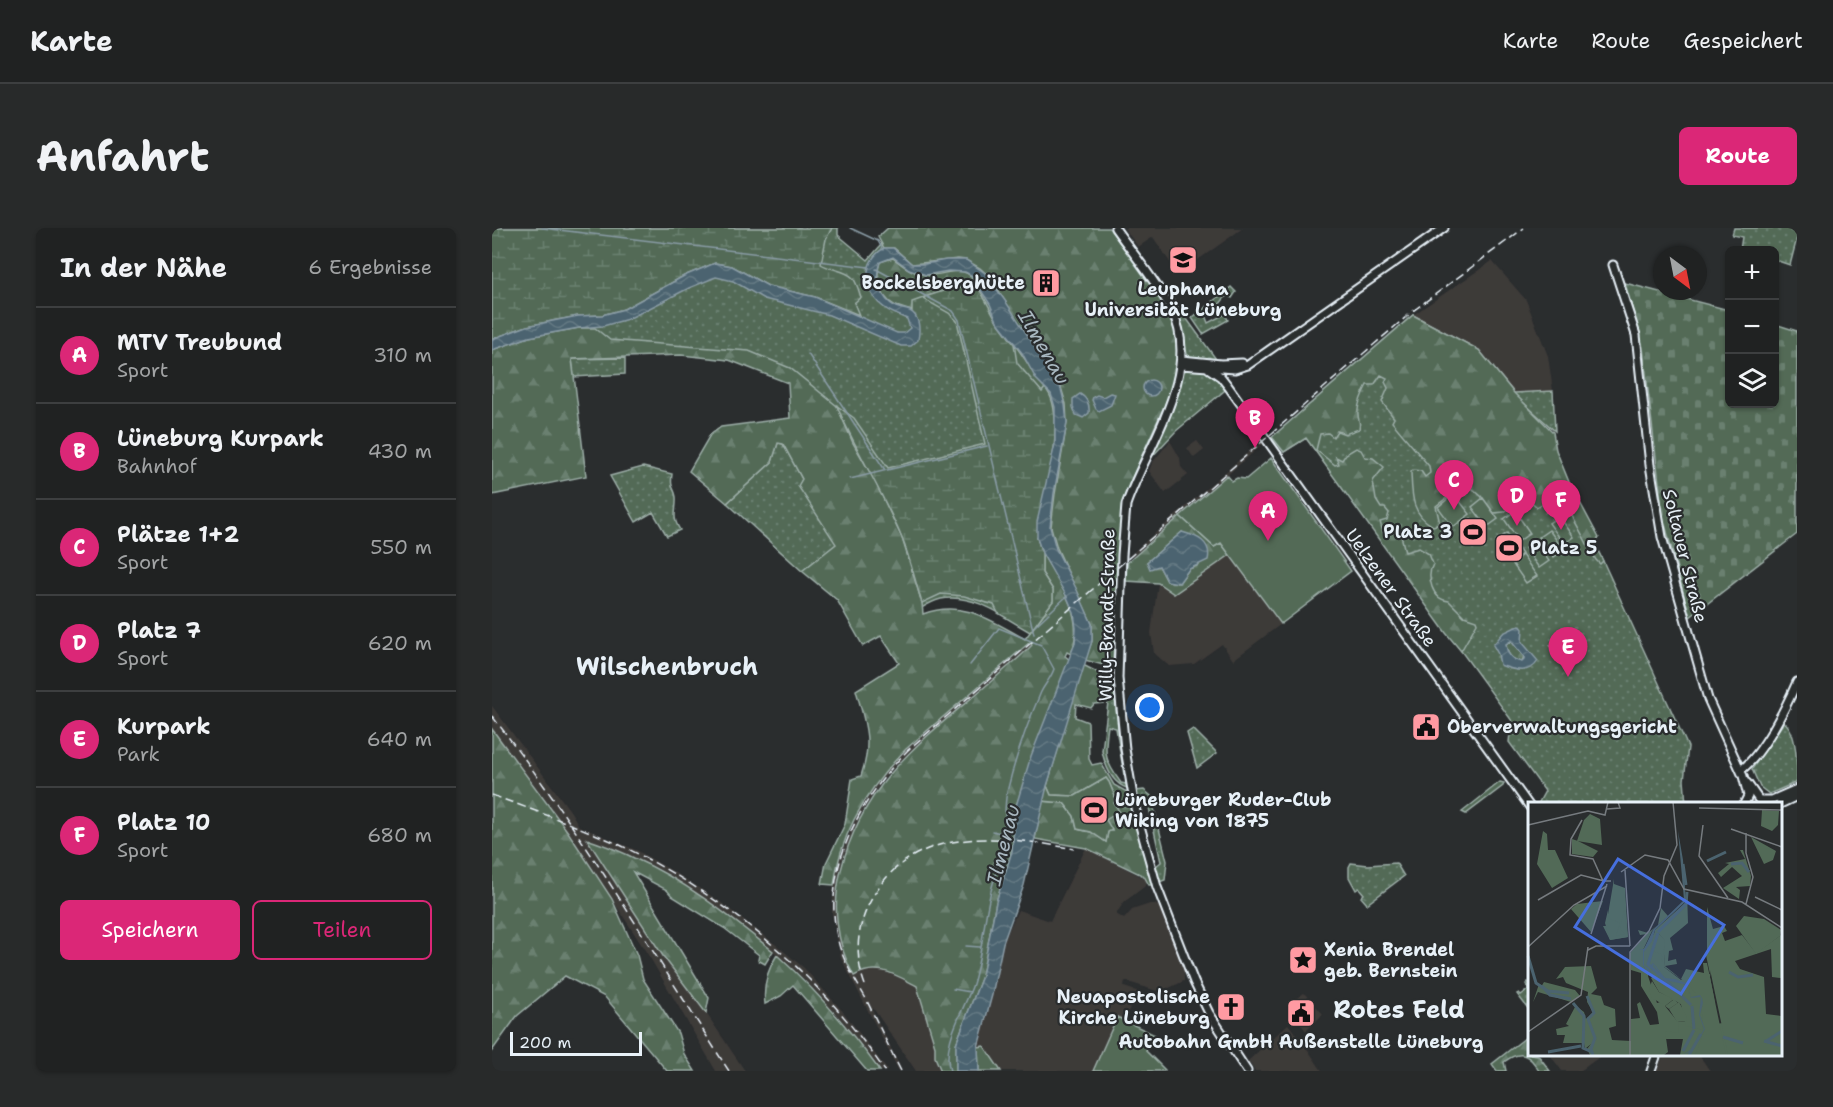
<!DOCTYPE html>
<html lang="de">
<meta charset="utf-8">
<style>
body{margin:0;font-family:"Shantell Sans",sans-serif;background:#282a2a;color:#f1f3f6}
.controls{position:absolute;right:18px;top:18px;display:grid;overflow:hidden;border-radius:9px;box-shadow:0 2px 4px #0004}
.controls button{width:54px;height:54px;display:grid;place-items:center;padding:0;border:0;border-bottom:2px solid #3d3f40;background:#202222;color:#f1f3f6;font:30px sans-serif}
.compass{position:absolute;left:1161px;top:18px;width:54px;height:54px;border-radius:50%;background:#202222;box-shadow:0 2px 4px #0004;rotate:148deg}
.scale{position:absolute;left:18px;bottom:15px;width:132px;box-sizing:border-box;padding-left:6px;border:3px solid #e8f1f8;border-top:0;font-size:16px;line-height:21px;white-space:nowrap;color:#e8f1f8;-webkit-text-stroke:4px #2a2d2e;paint-order:stroke}
.you{position:absolute;left:658px;top:480px;width:21px;height:21px;margin:-15px;border:4px solid #fff;border-radius:50%;background:#1a73e8;box-shadow:0 0 0 9px #1a73e833}
.badge{display:grid;place-items:center;width:39px;height:39px;border-radius:50%;background:#db2777;color:#fff;font-size:20px;font-weight:700}
.pin{position:absolute;translate:-50% -50px;filter:drop-shadow(0 2px 3px #0008)}
.pin::after{content:'';position:absolute;top:32px;width:21px;height:18px;background:inherit;clip-path:polygon(0 0,100% 0,50% 100%)}
.list{margin:0;padding:0;list-style:none}
h2{display:flex;justify-content:space-between;align-items:center;height:78px;margin:0;padding:0 24px;font-size:26px}
h2 small{font-size:20px;font-weight:400;color:#a2a4a5}
.list li{display:grid;grid-template-columns:39px 1fr auto;gap:18px;align-items:center;box-sizing:border-box;height:96px;padding:0 24px;border-top:2px solid #3d3f40}
.list b{display:block;font-size:22px;white-space:nowrap}
.list p{margin:0;font-size:20px;white-space:nowrap;color:#a2a4a5}
.list em{font-size:20px;font-style:normal;color:#a2a4a5}
.actions{display:flex;gap:12px;padding:18px 24px}
.actions a{flex:1;padding:14px 0;border:2px solid #db2777;border-radius:9px;text-align:center;font-size:21px;color:#db2777}
.actions .main{background:#db2777;color:#fff}
.icon{flex:none;width:33px;height:33px;fill:none;stroke:currentColor;stroke-width:2;stroke-linecap:round;stroke-linejoin:round}
.map{position:relative;flex:none;width:1305px;height:843px;overflow:hidden;border-radius:9px}
header{display:flex;align-items:center;gap:36px;box-sizing:border-box;height:84px;padding:0 30px;background:#202222;border-bottom:2px solid #3d3f40}
header strong{font-size:28px}
nav{display:flex;gap:33px;margin-inline-start:auto;font-size:21px}
.intro{display:flex;align-items:center;justify-content:space-between;box-sizing:border-box;height:144px;padding:0 36px}
h1{margin:0;font-size:42px}
.button{padding:15px 27px;border-radius:9px;background:#db2777;color:#fff;font-size:21px;font-weight:700}
main{display:flex;gap:36px;padding:0 36px}
aside{flex:1;background:#202222;border-radius:9px;box-shadow:0 2px 4px #0004}
.map>svg:first-child{display:block}
.built{fill:#3e3a39}
.grass{fill:url(#grass-dots);stroke:#9daea8;stroke-width:1.5}
.forest{fill:url(#forest-firs);stroke:#9daea8;stroke-width:1.5;fill-rule:evenodd}
.wetland{fill:url(#wetland-marsh);stroke:#9daea8;stroke-width:1.5}
.cemetery{fill:url(#cemetery-stones);stroke:#9daea8;stroke-width:1.5}
.garden{fill:#526a57;stroke:#9daea8;stroke-width:1.5}
.water{fill:url(#water-waves);stroke:#8a9ca6;stroke-width:1.5;fill-rule:evenodd}
.lines{fill:none;stroke-linecap:round;stroke-linejoin:round}
.stream{stroke:#8a9ca6;stroke-width:1.5}
.secondary-casing{stroke:#e8f1f8;stroke-width:11}
.secondary{stroke:#2a2d2e;stroke-width:7}
.rail{stroke:#e8f1f8;stroke-width:1.5;stroke-dasharray:9 4.5;stroke-linecap:butt}
.labels{text-anchor:middle;stroke-width:4.5;stroke-linejoin:round;paint-order:stroke}
.poi-label{font-size:18px;font-weight:bold;fill:#e8f1f8;stroke:#2a2d2e;text-anchor:start}
.street-label{font-size:18px;fill:#e8f1f8;stroke:#2a2d2e}
.water-label{font-size:20px;font-style:italic;fill:#a9b8c1;stroke:#2a2d2e}
.district-label{font-size:24px;font-weight:bold;fill:#e8f1f8;stroke:#2a2d2e}
.inset-river{fill:none;stroke:#4b636f;stroke-width:3}
.inset-road{fill:none;stroke:#767b7f;stroke-width:1.5}
.view{fill:#466fde;fill-opacity:0.15;stroke:#466fde;stroke-width:3}
.inset-edge{fill:none;stroke:#e8f1f8;stroke-width:3}
</style>
<header>
<strong>Karte</strong>
<nav><a>Karte</a><a>Route</a><a>Gespeichert</a></nav>
</header>
<div class="intro"><h1>Anfahrt</h1><a class="button">Route</a></div>
<main>
<aside>
<h2>In der Nähe<small>6 Ergebnisse</small></h2>
<ul class="list">
<li><span class="badge">A</span><div><b>MTV Treubund</b><p>Sport</p></div><em>310 m</em></li>
<li><span class="badge">B</span><div><b>Lüneburg Kurpark</b><p>Bahnhof</p></div><em>430 m</em></li>
<li><span class="badge">C</span><div><b>Plätze 1+2</b><p>Sport</p></div><em>550 m</em></li>
<li><span class="badge">D</span><div><b>Platz 7</b><p>Sport</p></div><em>620 m</em></li>
<li><span class="badge">E</span><div><b>Kurpark</b><p>Park</p></div><em>640 m</em></li>
<li><span class="badge">F</span><div><b>Platz 10</b><p>Sport</p></div><em>680 m</em></li>
</ul>
<div class="actions"><a class="main">Speichern</a><a>Teilen</a></div>
</aside>
<div class="map">
<svg width="1305" height="843" viewBox="0 0 1305 843">
<defs>
<pattern id="grass-dots" width="8" height="8" patternUnits="userSpaceOnUse" patternTransform="scale(1.5)"><rect width="8" height="8" fill="#526a57"/><path d="M2 2h.1M6 6h.1" fill="none" stroke="#6b8070" stroke-width="1.8" stroke-linecap="round"/></pattern>
<pattern id="forest-firs" width="22" height="20" patternUnits="userSpaceOnUse" patternTransform="scale(1.5)"><rect width="22" height="20" fill="#526a57"/><path d="M5 1l3.5 6h-7zM16 11l3.5 6h-7z" fill="#6b8070"/></pattern>
<pattern id="wetland-marsh" width="20" height="14" patternUnits="userSpaceOnUse" patternTransform="scale(1.5)"><rect width="20" height="14" fill="#526a57"/><path d="M1 5h8M5 5V1M11 12h8M15 12V8" fill="none" stroke="#6b8070"/></pattern>
<pattern id="cemetery-stones" width="16" height="16" patternUnits="userSpaceOnUse" patternTransform="scale(1.5)"><rect width="16" height="16" fill="#526a57"/><path d="M2 7V4a2 2 0 0 1 4 0v3zM10 15v-3a2 2 0 0 1 4 0v3z" fill="#6b8070"/></pattern>
<pattern id="water-waves" width="16" height="10" patternUnits="userSpaceOnUse" patternTransform="scale(1.5)"><rect width="16" height="10" fill="#4b636f"/><path d="M0 5q4-4 8 0t8 0" fill="none" stroke="#657a84"/></pattern>
</defs>
<rect width="100%" height="100%" fill="#2a2d2e"/>
<filter id="ink" filterUnits="userSpaceOnUse"><feTurbulence type="fractalNoise" baseFrequency=".0167" numOctaves="2"/><feDisplacementMap in="SourceGraphic" scale="12" xChannelSelector="R" yChannelSelector="G"/><feConvolveMatrix kernelMatrix="1 2 1 2 8 2 1 2 1" color-interpolation-filters="sRGB"/></filter>
<g filter="url(#ink)">
<!-- built -->
<path class="built" d="M632,0h119l-65,46 -25,-37 -15,10z
M1000,33l34,39 22,56 5,35 -39,2 -35,-43 -66,-35z
M777,206l2,3 -139,121 -2,-3z
M678,213l10,17 1,9 7,8 -23,18 -16,-22 3,-8z
M705,213l7,9 -10,8 -7,-10z
M738,327l51,69 -48,36 -11,-16 -28,20 -25,2 -15,-13 -3,-20 7,-50 16,11z
M538,414l3,3 -138,121 -13,15 -21,33 -18,44 -5,21 -2,34 2,17 11,37 5,9 11,-6 20,-1 32,17 18,60v11l6,14h-25l-43,-63v3l29,60h-3l-58,-113 -9,-45 2,-34 6,-22 18,-45 21,-33 13,-16 14,-14z
M0,478l79,106 8,14 59,25 39,23 42,27 61,47 24,20 41,46 43,57h-8l-37,-49 -39,-43 -31,-28 -57,-45 -41,-26 -40,-22 -47,-19 75,117 43,57 39,58h-29l-64,-110 -40,-62 -93,-92 29,-3 -56,-75z
M594,620l60,31v6l-2,2 -20,15 -8,12 8,5 8,-9 18,-6h5l5,3 24,64v10l-15,7 -12,3 -32,-10 -1,6 15,5 -16,28 -6,-3 -24,54h-92l-17,-25 -6,1 14,-52 11,-52 15,-33 32,11z
M812,765l19,21 -17,17 -19,-26z
M796,796l14,17 20,30h-67l-7,-10z
M1172,826l35,1 11,16h-53z
M1058,827h52l-22,16h-18z"/>
<!-- grass -->
<path class="grass" d="M0,0h346v7l30,25 20,-23 83,10 97,136 22,201 -62,46c-25,-15 -56,-37 -87,-31 -8,2 -15,6 -21,10l-132,-241 -109,-15 -187,8z
M1242,0h63v10l-7,27 -15,-5 -1,-10h-34l2,-13 -10,-2z
M739,59l5,5 -4,6 -5,-3 -8,10 -14,10 3,8 17,-9 3,6 -25,14 -11,-16z
M676,65l48,66 -25,-2 -4,-3 -8,-38z
M921,87l66,35 35,43 39,-2 2,40 -39,-35 87,165 85,186 -4,33 2,24h-148l7,-13 -36,-49 1,-8 5,-9 -209,-287 -22,14 -12,-15z
M133,130v16l-51,3 -2,-18z
M699,140l18,2 17,17 -2,4 -48,40 -29,31 29,-64 8,-27z
M286,215l5,1 19,35 -3,7 38,58 -35,27 -75,-68 45,-41z
M151,239l29,7c-2,15 2,12 4,23 1,15 -5,19 4,33l-13,6 -14,-24 -17,10 -26,-46z
M619,450l2,4 5,46 8,48 -2,-1 -8,-47 -8,-2c-4,28 -4,34 13,57l5,1 1,4c-16,-5 -22,-23 -25,-37z
M1292,494c13,9 13,42 13,60l-28,12 -9,-7 -8,-18z
M701,501l24,24 -20,15 -10,-35z
M652,562l7,6 16,65 -2,19 -6,2 -4,-15 6,-5 -14,-64 -10,1 -1,-8z
M859,635l17,2 28,-2 8,13 -37,28 -6,-7 3,-3 -5,-6 -3,2 -7,-13v-10z
M1036,754l2,3v26l-13,-17 2,-1 2,2 8,-6 -3,-5z"/>
<!-- forest -->
<path class="forest" d="M396,0h221l56,77 11,29 2,16 -3,28 -5,15 -40,89 -7,21 -4,38 -6,122 -2,4 -26,-7 7,-19v-17l-35,-76 -6,-21 4,-33 12,-71 -1,-19 -6,-20 -46,-66 -21,-38 -13,-12 -14,-8 -8,-1 -46,5 -18,-16h-10l-6,-11z
M401,30c9,7 20,16 33,17 19,2 40,-15 51,10l-28,4 -37,13v9c-5,-2 -13,-3 -18,-6 -15,-9 -19,-28 -14,-43z
M921,87l66,35 35,43 39,39 3,18 13,32 30,56 -5,4 9,19 -3,3 -4,-4 -36,-66 -23,13 -11,-10 -22,15 -10,1 -13,-17 -13,-11 -11,5 -21,16 4,18 -7,2c-22,-12 -21,-31 -22,-54l2,-2 8,1 4,6 5,-4 -1,-7 -37,-44 2,-4 -12,-16 6,-14 -3,-6 2,-4 -6,-3 -7,10h-7c-4,7 -10,21 -9,29 0,7 3,8 1,15l-14,5 -8,-3 -4,6 -5,-4 -8,1 -4,16 19,15 4,-1 -3,-7 6,3 4,-6 10,-6 5,2 4,7 8,1 11,9 -11,14 3,19 5,8h4l4,5 -2,7 -7,2 3,10 3,2 9,-2 6,3 4,17 14,-4 10,6 4,10c-7,13 -1,36 16,37l15,15 12,4 1,3 -16,28 -15,-18 -140,-195 -22,14 -12,-15z
M87,100h16l15,12 139,11 41,17 47,38 16,37 21,36 28,59 20,65 1,11c40,-15 67,6 102,25l28,-38v-11l-11,-17v-20c18,31 44,64 29,101l-4,-2 -2,4 5,4 -54,146 -4,45 -16,51 -14,74 -26,68v27h-15l-6,-14v-11l-18,-60c-21,-11 -40,-24 -63,-10 -18,-32 -22,-71 -13,-106 22,-91 87,-134 154,-192 12,-11 26,-21 37,-33l-2,-3 -124,107c-36,37 -66,83 -72,136l-12,-1 4,-21 19,-39 7,-45 9,-3c12,-35 4,-53 -5,-86l43,-27 -18,-27 -18,10 -26,-46 -35,-29 34,-27 -38,-58 4,-7 -19,-35 -5,-1 -6,19 -45,41 -38,-32 21,-36 11,-8 69,-9 -2,-35 -59,-23 -48,-5 -109,4 14,117 -94,19v-145l37,-13z
M522,116c12,14 19,31 31,44l-3,5 -26,-30z
M688,288l34,31 7,-4 9,12 -56,39 -16,-11 -32,-2 1,-18zM690,304l17,33 -10,4 -10,14 -12,-2 -8,-15 -12,-4z
M1019,413l13,15 -2,6c-11,-2 -15,-8 -16,-18z
M591,437l24,12 -3,26 -10,1 -3,4 -15,-4 -1,13 13,5 1,37 3,6 9,-2 13,22 13,7 25,93h-3l-5,-9 -58,-28 -51,-9 7,-38 22,2 10,13 3,13 14,3 15,10 2,-11h4l-7,-11 11,-21 -7,-17 -3,-4 -31,18 -24,-1 -4,-9z
M0,501l76,103 44,67 25,56 6,24 35,54 6,21 11,17h-28l-62,-74 -40,-21 -48,40 -25,35z
M1008,554l4,1 -1,3 -37,28 -4,-2z
M95,611c16,6 32,11 47,19 52,23 95,58 139,93l-8,13 -7,-4 1,-5 -35,-27 -52,-32 -5,-6 -34,-18 76,126 -3,15 -43,-57z
M285,727c39,35 72,73 103,116h-13l-74,-86 -12,11 -16,8c-2,-18 2,-34 12,-49z
M1033,810l5,6v10l8,1 12,16h-11c-10,-18 -19,-21 -35,-9l2,9h-9l-5,-7z"/>
<!-- wetland -->
<path class="wetland" d="M0,0h340l-6,11 -5,25c9,6 25,6 32,14 4,5 6,14 8,19l-7,6 5,12 -44,-18 -47,-11 -36,-20 -17,-3 -31,13 -60,33 -22,6 -24,1 -51,10 -35,13z
M485,57l20,36 17,23 3,19 25,29 3,-4c24,25 -1,117 -8,150l5,15v20l11,17v11l-23,31 -32,-19 -4,-8 -30,-9 -23,-2 -19,9c-7,-22 -12,-46 -21,-67 -19,-45 -45,-85 -64,-130l17,12 34,50 97,-24 -28,-123 -8,-8 -27,-15 27,-9z"/>
<!-- cemetery -->
<path class="cemetery" d="M1133,55l104,27 1,94h44l1,-80 22,7v203l-107,83 -27,-100 -20,-169z"/>
<!-- garden -->
<path class="garden" d="M779,230l80,113 -70,53 -60,-81 -7,4 -34,-31 47,-41 5,6 5,-3 9,1z
M962,266l16,20 -17,13 -15,-20z
M991,270l15,21 -11,8 -15,-20z
M1023,283l15,22 -11,8 -15,-22z
M1067,288l15,21 -10,7 -15,-21z
M979,290l15,19 -10,8 -15,-19z
M1057,302l15,20 -10,7 -15,-20z
M1015,305l15,21 -11,8 -15,-21z
M1043,314l14,19 -10,7 -14,-20z
M1030,327l15,21 -11,7 -14,-20z
M1087,405l5,7 -28,19 -6,-14 17,-4z
M614,550l3,4 7,17 -2,4 5,8 -13,9 6,10 -4,2 -2,10 -15,-10 -14,-3 -3,-13 -10,-13 -22,-2 5,-15 4,9 24,1z
M625,789l38,18 -9,16 19,19 -1,1h-71z
M492,818l17,25h-22l-1,-24z"/>
<!-- water -->
<path class="water" d="M392,20h9l19,16h12l22,-4h20l19,13 21,29 54,83 5,20 2,18 -13,70 -4,34 6,22 21,41 15,34v17l-45,145 -23,99 -21,58 -11,52 -14,52 1,24h-23v-27l26,-68 14,-74 16,-51 4,-45 15,-50 44,-113 1,-15 -2,-15 -7,-16 -25,-44 -5,-15v-16l18,-78v-37l-4,-13 -15,-15 -14,-26 -25,-32 -7,-17 -19,-29 -6,-3 -17,-1 -22,4 -17,-6 -16,-12 -13,5c-6,15 0,37 16,45 4,2 10,2 14,4 10,5 10,19 8,29l-7,6h-10l-72,-31 -65,-16 -31,-18 -17,-4 -27,11 -61,31 -25,7 -24,2 -50,9 -37,13v-11l35,-13 51,-10 24,-1 22,-6 60,-33 31,-13 17,3 36,20 47,11 82,36h7l6,-5 -3,-9c-9,-4 -19,-7 -26,-14 -19,-16 -18,-44 3,-57z
M651 160a8 8 0 1 1 16 0a8 8 0 1 1-16 0Z
M618,165l5,1 -4,11 -12,6 -3,-2 -4,-9 1,-3 4,-2 6,2z
M588,166c7,4 10,10 9,19l-6,5 -7,-3 -3,-8v-8z
M690,304c15,4 30,10 26,28l-19,9 -10,14 -12,-2 -8,-15 -9,3 -3,-7z
M1028,397l3,4 -1,13 16,19c-8,14 -26,9 -38,4l-2,-11 -5,-9 10,-12zM1019,413l13,16v3l-2,2c-11,-2 -15,-8 -16,-18z"/>
<g class="lines">
<!-- stream -->
<path class="stream" d="M50,0l327,39
M358,0l28,13 5,9
M384,41l77,42 6,9 75,314
M316,126l77,116
M358,251l137,-33
M543,398l32,-30
M478,437l29,-37 42,17
M500,603l13,3
M474,718l14,1
M461,761l17,3
M458,843c-9,-28 14,-60 23,-87 9,-29 10,-59 17,-89 4,-18 11,-35 14,-53 3,-17 -1,-33 3,-50 8,-33 20,-68 34,-100 4,-8 10,-14 13,-23l-12,-22"/>
<!-- secondary casing -->
<g class="secondary-casing">
<path id="secondary" d="M623,0c19,27 42,54 57,83 31,61 -26,136 -46,194l-4,50 -4,123 7,71 10,59 22,79 37,95 15,31 38,58
M1121,37l23,70 14,130 12,72 46,162 35,77 5,20 -4,8
M690,132l39,4 21,-1
M689,137l54,4 13,-4 196,-137
M716,140l13,9 7,9 302,421
M1249,542c22,-16 45,-63 56,-88
M1255,555l14,20
M1268,572h12l25,-11
M1288,576l17,-8
M1159,843l6,-17"/>
</g>
<!-- secondary -->
<use href="#secondary" class="secondary"/>
<!-- rail -->
<path class="rail" d="M0,488c88,112 160,236 237,355
M0,567c43,16 87,31 128,50 106,51 199,129 265,226
M373,757c-10,-27 -9,-53 3,-79 39,-83 132,-71 206,-57
M409,843c-13,-25 -24,-50 -36,-74 -9,-16 -19,-31 -25,-49 -22,-73 18,-147 68,-198l456,-397 49,-42 111,-83"/>
</g>
</g>
<!-- icons -->
<defs>
<g id="university-square" transform="scale(1.5)"><rect x="-9" y="-9" width="18" height="18" rx="4" fill="#ff9aa2" stroke="#2a2d2e"/><path d="M0-5L7-2L0 1L-7-2ZM-4 1L0 2.5L4 1V4Q0 6-4 4Z" fill="#111"/></g>
<g id="building-square" transform="scale(1.5)"><rect x="-9" y="-9" width="18" height="18" rx="4" fill="#ff9aa2" stroke="#2a2d2e"/><path d="M-4-6H4V6H1V3H-1V6H-4ZM-2.5-4.3h1.7v1.8h-1.7ZM.8-4.3h1.7v1.8H.8ZM-2.5-1h1.7V.8h-1.7ZM.8-1h1.7V.8H.8Z" fill="#111"/></g>
<g id="stadium-square" transform="scale(1.5)"><rect x="-9" y="-9" width="18" height="18" rx="4" fill="#ff9aa2" stroke="#2a2d2e"/><path d="M0-5a6.5 5 0 1 0 0 10a6.5 5 0 1 0 0-10ZM-3.5-1.8h7v3.6h-7Z" fill="#111"/></g>
<g id="civic-square" transform="scale(1.5)"><rect x="-9" y="-9" width="18" height="18" rx="4" fill="#ff9aa2" stroke="#2a2d2e"/><path d="M-.6-6.5H3V-4.5H.6V-3L4-1V1h2V6H-6V1h2V-1L-.6-3ZM-1.2 2.5V6h2.4V2.5Z" fill="#111"/></g>
<g id="sight-square" transform="scale(1.5)"><rect x="-9" y="-9" width="18" height="18" rx="4" fill="#ff9aa2" stroke="#2a2d2e"/><path d="M0-6L1.8-2.2L6-1.7L2.9 1.2L3.7 5.4L0 3.3L-3.7 5.4L-2.9 1.2L-6-1.7L-1.8-2.2Z" fill="#111"/></g>
<g id="church-square" transform="scale(1.5)"><rect x="-9" y="-9" width="18" height="18" rx="4" fill="#ff9aa2" stroke="#2a2d2e"/><path d="M-1.2-6h2.4v3.5h3.3v2.4h-3.3V6h-2.4V-.1h-3.3v-2.4h3.3Z" fill="#111"/></g>
</defs>
<g fill-rule="evenodd">
<use href="#university-square" x="691" y="32"/>
<use href="#building-square" x="554" y="55"/>
<use href="#stadium-square" x="981" y="304"/>
<use href="#stadium-square" x="1017" y="320"/>
<use href="#civic-square" x="934" y="499"/>
<use href="#stadium-square" x="602" y="582"/>
<use href="#sight-square" x="811" y="732"/>
<use href="#church-square" x="739" y="779"/>
<use href="#civic-square" x="809" y="785"/>
</g>
<g class="labels">
<!-- poi labels -->
<g class="poi-label">
<text x="533" y="61" text-anchor="end">Bockelsberghütte</text>
<text x="691" y="67" text-anchor="middle">Leuphana<tspan x="691" dy="21">Universität Lüneburg</tspan></text>
<text x="960" y="310" text-anchor="end">Platz 3</text>
<text x="1038" y="326">Platz 5</text>
<text x="955" y="505">Oberverwaltungsgericht</text>
<text x="623" y="578">Lüneburger Ruder-Club<tspan x="623" dy="21">Wiking von 1875</tspan></text>
<text x="832" y="728">Xenia Brendel<tspan x="832" dy="21">geb. Bernstein</tspan></text>
<text x="718" y="775" text-anchor="end">Neuapostolische<tspan x="718" dy="21">Kirche Lüneburg</tspan></text>
<text x="809" y="820" text-anchor="middle">Autobahn GmbH Außenstelle Lüneburg</text>
</g>
<!-- street labels -->
<g class="street-label">
<text transform="translate(1193 328) rotate(76)" y="6">Soltauer Straße</text>
<text transform="translate(899 360) rotate(54)" y="6">Uelzener Straße</text>
<text transform="translate(615 387) rotate(-89)" y="6">Willy-Brandt-Straße</text>
</g>
<!-- water labels -->
<g class="water-label">
<text transform="translate(552 119) rotate(60)" y="7">Ilmenau</text>
<text transform="translate(511 617) rotate(-76)" y="7">Ilmenau</text>
</g>
<!-- district labels -->
<g class="district-label">
<text x="175" y="447">Wilschenbruch</text>
<text x="907" y="790">Rotes Feld</text>
</g>
</g>
<!-- overview -->
<g transform="translate(1036 574)">
<rect width="254" height="254" fill="#2a2d2e"/>
<path d="M62,12l10,5 2,26 -25,-4 7,-21zM86,77v5l11,4 3,49 -18,3 -7,-14h3zM128,129l10,10 -2,26 17,13 29,-6 -4,-19 7,-1 -3,23 5,26 -11,-9 5,31 14,-2 58,20v8l-35,4h-66l3,-16h-19l1,-8 8,-1 4,-8 10,-1 -6,-17 -7,-5 4,4 -9,6 -4,-3 8,-6 -32,-36 1,-13zM16,180l31,8 5,6 -9,6 -33,-10 -5,10 6,-18 2,3z" fill="#526a57"/>
<path d="M223,35l25,14 -3,9 -9,4zM212,48h3l8,26 -1,10 -14,1 4,3 -1,9 -16,-11 19,-12 -10,-9 -11,10 -3,-4 11,-9 -4,-1 20,-4zM159,89l1,32 -18,15 3,12 -4,1 -1,10 8,-2 1,5 -12,2 16,13 5,-10 18,4 -1,-10h4l19,92h-31l10,-26 -5,-14 3,-12 -15,-19 -24,-17 1,-26 -7,-8 -5,6 2,-9 30,-27zM179,105l6,22 11,-3 3,5 -5,2 3,8 17,-6 14,18 25,-18v43l-9,-1 -1,-28 -36,12 5,8 24,8 2,37 15,2v27l-7,4 7,3v5h-53l-21,-100zM133,106l7,8 -16,15 -9,19v14l1,3 4,2 -4,-5 8,3 -4,9 9,27 15,-5 -3,-1 7,3 3,2 -5,-3 -9,7 13,16 1,11 -14,-2 3,21 -4,3h-74l-3,-6 4,-5 -6,5 -1,-6h-21l2,-8h-8l-1,-6 13,-3 -3,-2 9,-17 -3,-4 12,9 2,7 7,-7 -6,-10 1,-10 -22,-9 -3,-6 -7,2 9,-12 26,-1 6,22 -6,6 10,2 3,9 11,4 1,17 -7,2 3,12 19,1v-22l9,-1 -3,-14 3,-2 10,23 9,-1 -2,-12 -16,-26v-13l-10,-3 -1,-17 17,-19 -7,1 -2,-5 10,3 10,-8zM80,108v8l12,5 -4,13 9,-2 -5,-5 4,-19 4,27 -18,3 -5,-17z" fill="#526a57"/>
<path d="M130,131l7,8 -3,21 -1,-8 -9,-3 -2,15 -6,-2v-12zM128,166l7,10 24,7 2,9 1,-6 11,9 2,33 -17,-4 -5,-22 -22,-12 -8,-14 5,-4z" fill="#526a57"/>
<path d="M75,99l-12,31 -20,-23 6,-5zM216,114l20,3 17,11 -1,6 -24,18 -20,-28z" fill="#526a57"/>
<path d="M234,8l17,1 -1,14 -6,6 -11,-5zM15,29l4,3 1,16h7l13,28 -16,10 -15,-24zM44,37l6,2 20,10 -5,6 -21,-3zM124,179l7,11 13,6 -8,7 -12,-7 -3,-9zM151,200l7,13 1,6 -10,1 -8,-13z" fill="#526a57"/>
<path d="M150,29l5,29 3,41 -31,29 -3,11 -8,11v14l4,2 2,3 2,-1 -1,-5 2,-2 12,15 10,1 13,5 3,13 9,-2 2,3 1,5 -3,12 5,14 -12,21 -10,5 10,-7 11,-19 -5,-14 2,-18 -10,1 -3,-13 -23,-5 -12,-16v6l-4,2 -6,-7v-15l-4,-1h5l9,-19 31,-30z" fill="#4b636f"/>
<path class="inset-river" d="M179,59l19,-9M155,62l3,21M203,62l11,-1 7,9M130,130l28,-28 1,-12M130,131l-10,31 30,28M0,154l8,27 12,8 21,2M201,170l9,5 15,-2M14,184l8,9 21,4M150,190l13,13M59,194l7,17 -6,6 7,19 -4,11 2,6M45,201l11,13 -1,32 9,4M164,204l2,23M195,235l20,6M236,239l18,5M237,240l17,-11M155,249l11,-21M20,250l33,-6M161,253l12,-21"/>
<path class="inset-road" d="M171,6l83,2M79,7l13,-1 -2,-6M54,18l-11,19 -1,16 23,4 10,22h8M0,23l60,-14 17,4 3,-13M175,23l-4,31 29,42M203,27l51,18M97,68l5,76M93,70l24,-17 23,5 16,29 58,13 40,26M227,95l27,13M10,98l43,-25 23,6M218,102l7,-27 -7,-24v-20M63,132l16,-50M0,145l46,-42 33,-19M60,148l8,-4h34M0,230l53,-37 7,-48M102,253v-103l19,-21 11,-23 4,-32 13,-31 -4,-43"/>
<path class="view" d="M90,57l106,66 -43,69 -106,-67z"/>
<rect width="254" height="254" class="inset-edge"/>
</g>
</svg>
<div class="controls">
<button>+</button>
<button>−</button>
<button><svg class="icon" aria-label="layers" viewBox="0 0 24 24"><path d="M12 4l9 5-9 5-9-5zM3 14l9 5 9-5"/></svg></button>
</div>
<svg class="compass" viewBox="-18 -18 36 36"><path d="M0-13l5 13h-10z" fill="#e53935"/><path d="M0 13l5-13h-10z" fill="#a2a4a5"/></svg>
<div class="scale">200 m</div>
<div class="you"></div>
<div class="pin badge" style="left:776px;top:313px">A</div>
<div class="pin badge" style="left:763px;top:220px">B</div>
<div class="pin badge" style="left:962px;top:282px">C</div>
<div class="pin badge" style="left:1025px;top:298px">D</div>
<div class="pin badge" style="left:1076px;top:449px">E</div>
<div class="pin badge" style="left:1069px;top:302px">F</div>
</div>
</main>
